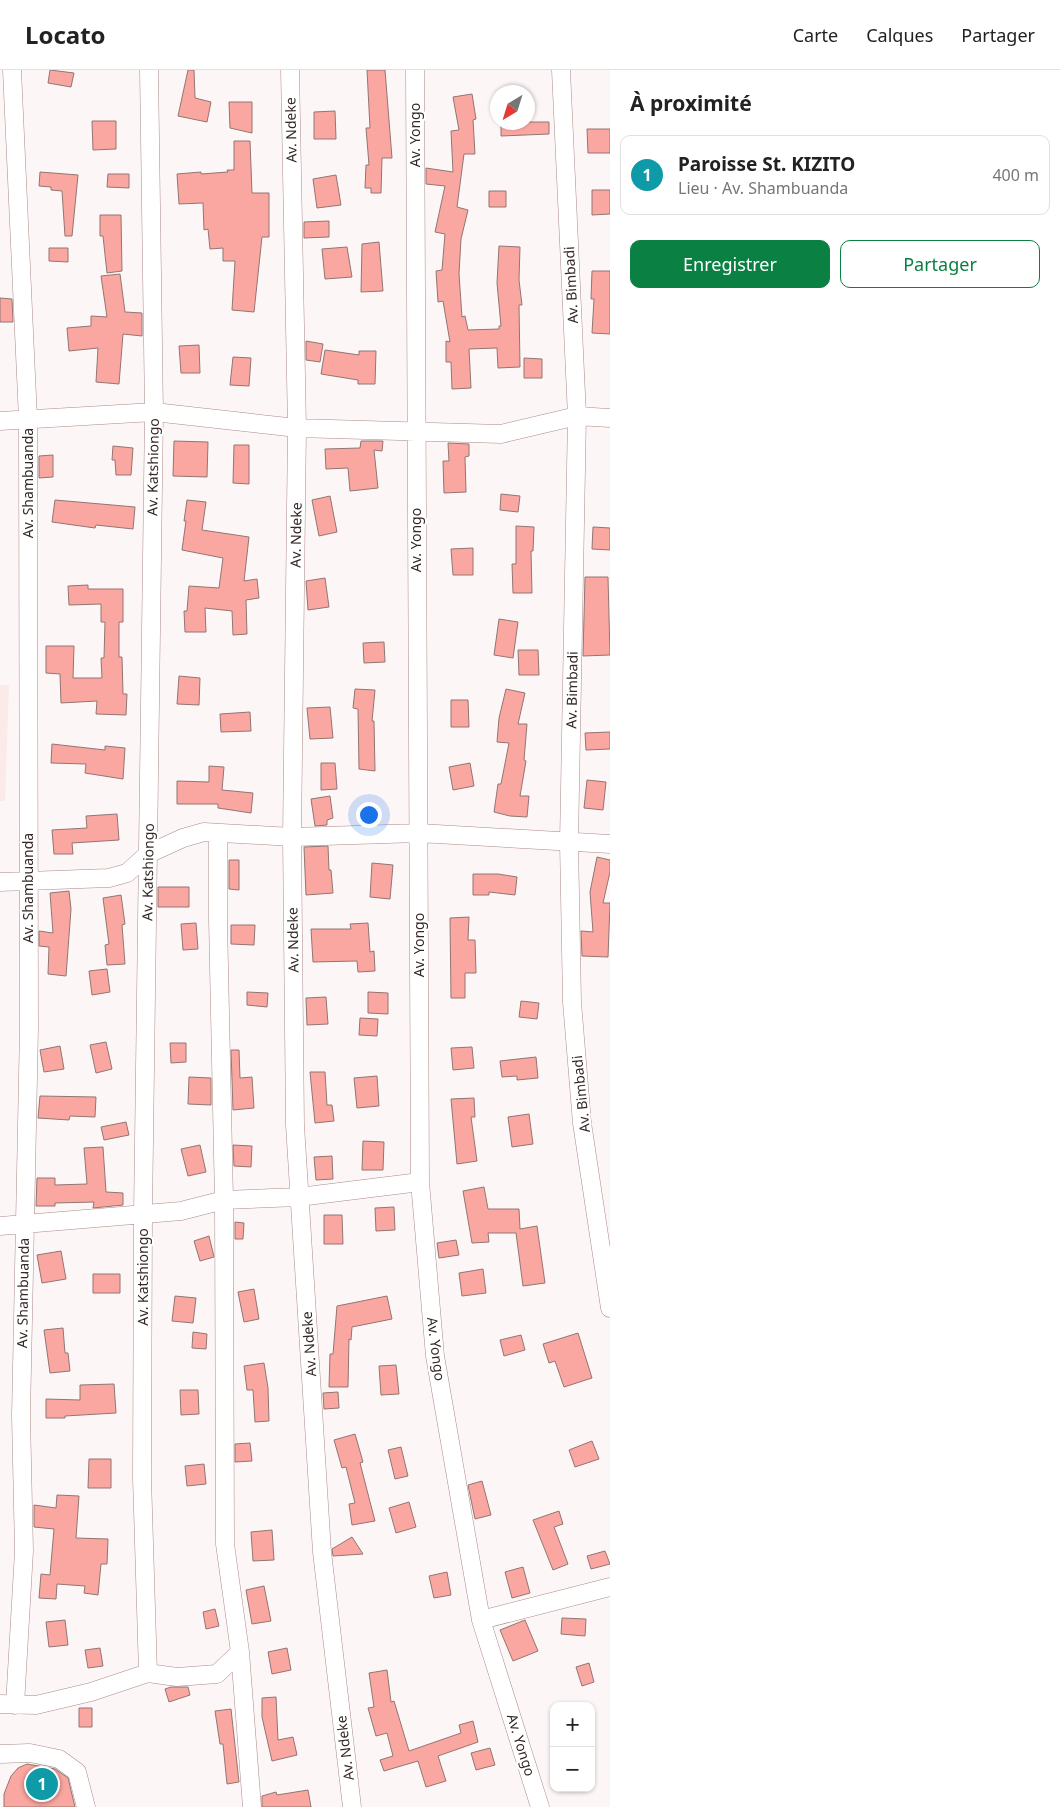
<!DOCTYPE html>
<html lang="fr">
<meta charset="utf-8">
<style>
body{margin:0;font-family:"Noto Sans",sans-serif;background:#f2f2f2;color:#222}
.controls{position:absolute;right:15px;bottom:15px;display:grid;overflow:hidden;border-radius:10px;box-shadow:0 1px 4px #0004}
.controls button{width:45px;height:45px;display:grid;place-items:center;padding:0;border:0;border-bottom:1px solid #e0e0e0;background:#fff;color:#222;font:25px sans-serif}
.compass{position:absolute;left:490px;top:15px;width:45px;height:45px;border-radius:50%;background:#fff;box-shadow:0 1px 4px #0004;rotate:218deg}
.you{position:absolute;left:368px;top:744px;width:18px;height:18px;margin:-12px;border:4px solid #fff;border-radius:50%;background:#1a73e8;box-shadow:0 0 0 8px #1a73e833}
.badge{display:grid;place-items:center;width:32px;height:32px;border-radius:50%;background:#0b8043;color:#fff;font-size:16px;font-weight:700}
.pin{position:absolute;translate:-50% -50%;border:2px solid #fff;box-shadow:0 1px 5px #0006}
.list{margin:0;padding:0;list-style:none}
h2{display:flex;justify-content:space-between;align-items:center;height:65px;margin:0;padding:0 20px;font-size:21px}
h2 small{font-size:16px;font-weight:400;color:#767676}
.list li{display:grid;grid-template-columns:32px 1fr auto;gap:15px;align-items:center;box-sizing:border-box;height:80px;margin:0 10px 10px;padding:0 10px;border:1px solid #e0e0e0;border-radius:10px}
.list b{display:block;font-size:19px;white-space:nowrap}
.list p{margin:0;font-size:16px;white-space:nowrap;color:#767676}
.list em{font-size:16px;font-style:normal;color:#767676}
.actions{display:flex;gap:10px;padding:15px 20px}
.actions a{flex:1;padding:11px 0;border:1px solid #0b8043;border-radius:10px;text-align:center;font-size:18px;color:#0b8043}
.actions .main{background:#0b8043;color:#fff}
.map{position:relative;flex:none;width:610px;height:1737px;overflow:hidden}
header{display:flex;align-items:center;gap:30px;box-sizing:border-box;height:70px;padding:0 25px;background:#fff;border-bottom:1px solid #e0e0e0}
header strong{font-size:24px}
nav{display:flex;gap:28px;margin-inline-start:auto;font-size:18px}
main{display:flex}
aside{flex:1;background:#fff}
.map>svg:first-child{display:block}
.built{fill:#fbeae8}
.building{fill:#fba7a1;stroke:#927572}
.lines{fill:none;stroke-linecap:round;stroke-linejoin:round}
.street-casing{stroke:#aa8b88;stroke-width:19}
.street{stroke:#fff;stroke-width:18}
.labels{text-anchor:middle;stroke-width:4.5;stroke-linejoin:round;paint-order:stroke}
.street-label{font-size:14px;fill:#342826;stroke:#fff}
</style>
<header>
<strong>Locato</strong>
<nav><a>Carte</a><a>Calques</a><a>Partager</a></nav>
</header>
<main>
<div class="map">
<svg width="610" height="1737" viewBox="0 0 610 1737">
<rect width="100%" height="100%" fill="#fdf6f6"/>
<!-- built -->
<path class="built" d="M0,615h9l-4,116h-5z"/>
<!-- building -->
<path class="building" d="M50,0l24,3 -3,14 -23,-4z
M188,0h6l1,28 16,4 -4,20 -29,-6z
M367,0h18l7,88h-10l-1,35h-10v-5h-6l1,-23h3l-3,-37h4z
M472,24l4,25 -3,1 2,34h-11l-7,53 11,3 -7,29 -2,35 3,43 3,-1 3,14 31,-1v-3h2l-4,-43 2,-37 21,1 -1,33 3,25h-3l1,62 -22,1 -1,-20 -28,1 2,39 -19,1 -1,-27h-5v-21l4,1 -7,-41 -5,1 -2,-31 6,-1 3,-36 -10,-2 10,-46 -19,-2v-16l27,4 -2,-41 8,-1 -6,-33z
M229,32h23v31l-22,-5z
M335,41l1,28h-22v-27z
M92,51h24v28l-23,1z
M501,52h48v12l-48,2z
M587,59h23v24h-22z
M234,71h16l2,52h17v44h-7l-8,75 -22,-2 3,-49h-12v-13l-13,1 -2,-20 -4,1 -1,-27 -24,1 -2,-30 24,-2v2l27,-2 -1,-2h7z
M40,102l38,3 -6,61h-7l-3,-45 -11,-1v-3l-12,-1z
M108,104h21v14l-22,-1z
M336,105l5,30 -24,3 -4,-29z
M592,120h18v24l-18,1z
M489,121h17v16h-17z
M100,145h21l1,56 -15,2 -4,-37h-3z
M329,151v16l-25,1v-16z
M379,172l4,49 -22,1 1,-48z
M347,177l5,30 -27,2 -3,-30z
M49,178h19v14l-19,-1z
M592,201h18v63l-18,-1 2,-34h-3z
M120,204l5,38 17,1v23l-19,-2 -4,50 -23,-2 2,-34 -29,3 -2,-23 24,-2v-10l16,1 -6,-41z
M0,228l12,1 1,23h-13z
M306,271l17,3 -3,18 -14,-2z
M199,275l1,28h-19l-2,-27z
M325,280l34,5v-4h17l-1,33h-17v-4l-37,-6z
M233,287l18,1 -2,28 -19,-1z
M524,288l18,1v19h-18z
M174,371l34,1 -1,35 -34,-1z
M361,371h22l-1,10 -8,-1 4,38 -28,3 -2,-23 -22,1 -1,-20 35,-1z
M448,373l21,1v12l-4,1 1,35 -22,1 -1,-32h6z
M234,375h15v39l-16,-1z
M113,376l20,2 -2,27h-15l-1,-15h-3z
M53,385v22l-14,1v-22z
M501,424l19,2 -2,16 -18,-2z
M330,426l7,36 -18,4 -7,-36z
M55,430l80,7 -2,22 -37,-4 -1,3 -43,-6z
M187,430l19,2 -4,28 47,7 -5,44 13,-2 2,19 -13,2 1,34 -14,1 -1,-24 -27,-3 1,24h-21l-1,-21h3l2,-25 30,2 4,-30 -41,-8 4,-29h-2z
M516,456l18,1 -1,24h-2l1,42h-19l-1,-29h4z
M593,457l17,1v22l-18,-1z
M473,478v27h-20l-2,-26z
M585,507h23l2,78 -27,1z
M325,508l4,29 -21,3 -2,-29z
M88,515v4h35v33h-4v35h3l1,37h4l-1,21 -30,-1 1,-13 -36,2 -1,-29 -14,-1v-27h28l-1,32h29l-1,-20h3l1,-36h-4v-18l-32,1 -1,-19z
M499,549l19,3 -5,36 -19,-3z
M384,572l1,20 -21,1 -1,-20z
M518,580h20l1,25h-20z
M179,606l21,2 -1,27 -22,-1z
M355,619l20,1 -3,31h2l1,50 -16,-2 -1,-60 -5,-1z
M506,619l19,4 -7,31h9l-3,36 2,1 -6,35h9l-2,21 -17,-1 -16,-4 4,-28h3l8,-41 -12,-1 2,-24z
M451,630h17l1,27h-18z
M330,637l3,31 -23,1 -3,-31z
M250,642l1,19 -30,1 -1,-18z
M610,662v17l-24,1 -1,-17z
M52,674l53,6v-4l20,2 -2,31 -38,-6 1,-9 -35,-1z
M321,693h14l2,26 -16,1z
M470,693l4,23 -21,4 -4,-23z
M209,696l15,1 -2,23 31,3 -2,20 -33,-5v-4h-41v-23l32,1z
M587,710l19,2 -3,28 -19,-2z
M330,726l3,22 -6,2v5l-12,1 -4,-27z
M117,744l2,26 -47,3 1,11h-19l-2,-24 35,-2 -1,-12z
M328,776l1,24h2l2,23 -27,2 -2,-48z
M597,787l13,3v12l-7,31h7l-2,54 -26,-1 -1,-25 12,1 -3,-40z
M229,790h10v30l-10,-1z
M372,793l21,2 -3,34 -20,-2z
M473,804h25l19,3 -2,18 -26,-3v3h-16z
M158,817h31v20h-31z
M69,821l2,18 -5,67 -18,-2 1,-27 -10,-1v-15l14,2 -3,-40z
M121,825l4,29 -3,1 3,39 -18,1 -2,-20 4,-1 -6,-46z
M469,847l-1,23h7l1,33h-11v25h-14l-1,-80z
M196,853l2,26 -15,1 -2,-26z
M368,853l2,29 4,-1 1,20 -17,1 -1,-11 -44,1 -2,-33h40l-1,-5z
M231,855h24l-1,20 -23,-1z
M107,899l3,23 -18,3 -3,-24z
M247,922l21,1 -1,14 -20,-2z
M368,922l20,1v21l-20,-1z
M326,927l2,27 -21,1 -1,-27z
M521,931l18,2 -2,16 -18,-2z
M360,948l18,1 -1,17 -18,-1z
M106,972l6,27 -16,4 -6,-28z
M170,973h16v19l-15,1z
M60,976l4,23 -20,3 -4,-22z
M472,977l2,21 -21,2 -2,-22z
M231,980h8l1,28 12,-1 2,31 -21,2z
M536,987l2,21 -21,2v-4l-15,1 -2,-16z
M310,1002h15l2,33h5l2,16 -19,2z
M377,1006l2,30 -22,2 -3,-30z
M189,1007l22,1v27l-23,-1z
M40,1026l56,1 -1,20 -25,-1 -1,4 -31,-2z
M474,1028l1,19h-4l6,44 -20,3 -6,-65z
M529,1044l4,30 -21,3 -4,-30z
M126,1052l3,13 -25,5 -3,-13z
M363,1071l21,1 -1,28h-21z
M200,1075l6,27 -18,4 -7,-27z
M233,1075l19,1 -1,21 -17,-1z
M103,1077l3,45 17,1v12l-30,3 1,-6 -39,1v3h-19l1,-28h18v7l32,-1 -3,-36z
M332,1086l1,23 -17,1 -2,-23z
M484,1117l4,22h31l1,20 17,-3 8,57 -22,3 -7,-53h-28l1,9 -17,1 -9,-52z
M394,1137l1,23 -19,1 -1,-23z
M324,1145h18l1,29h-19z
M235,1152l9,1 -1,16h-8z
M209,1166l5,21 -14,4 -6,-20z
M456,1170l3,15 -20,3 -2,-15z
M61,1181l5,28 -24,4 -5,-28z
M483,1199l3,24 -24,3 -3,-23z
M93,1204h27v19h-27z
M254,1219l5,30 -15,3 -6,-30z
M175,1226l21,2 -3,25 -21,-2z
M387,1226l5,23 -40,8 -1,13 -2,-1 -1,48h-19l1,-33h3l4,-48z
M63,1258l2,25h3l2,18 -20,2 -6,-43z
M193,1262l14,2 -1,15 -14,-1z
M578,1263l14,45 -28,9 -9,-26 -6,2 -6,-19z
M521,1265l4,15 -21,6 -4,-16z
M264,1293l4,25 1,33 -14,1 -2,-32h-6l-3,-24z
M396,1295l3,29 -18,1 -2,-29z
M114,1314l2,29 -51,3v2h-19v-19l34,1v-15z
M180,1320h18l1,24 -18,1z
M338,1322l1,16 -15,1 -1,-16z
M355,1364l8,28 -3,1 15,58 -23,4 -3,-21 6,-1 -9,-36 -4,1 -8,-28z
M592,1371l7,18 -24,8 -6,-17z
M250,1373l2,18 -17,1v-18z
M401,1377l7,29 -13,3 -7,-29z
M89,1389h22v29h-23z
M204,1394l2,20 -19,2 -2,-20z
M482,1411l9,34 -16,4 -7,-34z
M57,1425l22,1 -3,42 32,1 -1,25h-6l-3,31 -14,-2 1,-7 -28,-2 -1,15 -17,-1 2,-24 9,1 4,-46 -20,-2v-22l22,3z
M409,1432l7,25 -20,6 -7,-25z
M559,1441l4,13 -9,3 14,37 -15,6 -20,-50z
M272,1460l2,30 -21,1 -2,-29z
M352,1467l11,17 -30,2 -1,-7z
M605,1481l5,13 -19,5 -4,-13z
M523,1497l7,26 -18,5 -7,-26z
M447,1502l4,23 -17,3 -5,-22z
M264,1516l7,35 -19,3 -6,-34z
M215,1539l4,17 -13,3 -3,-17z
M562,1548l24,1 -1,17 -24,-2z
M65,1550l3,25 -19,2 -3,-25z
M525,1550l13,31 -25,10 -13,-31z
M100,1578l3,18 -15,2 -3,-18z
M287,1578l4,22 -19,4 -4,-22z
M589,1593l5,19 -12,4 -6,-19z
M387,1600l4,32 3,-1 15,50 52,-18 -2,-8 14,-4 5,21 -40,14 8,25 -20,6 -8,-26 -34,10 -4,-11 13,-4 -6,-23 -11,3 -8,-28 6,-1 -5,-34z
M171,1617h17l2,8 -21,7 -4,-13z
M276,1627l2,43 15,-3 4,18 -25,6 -10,-44v-19z
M79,1638h13v19h-13z
M231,1639l8,73 -12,2 -4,-40h-3l-5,-33z
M490,1678l5,17 -19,5 -5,-17z
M27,1694l28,5 13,9 7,29h-71v-13l7,-18 7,-8z
M308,1720l3,17h-49v-11l14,-4 1,3z"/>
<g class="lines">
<!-- street casing -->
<g class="street-casing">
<path id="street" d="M12,0l16,349 1,609 -8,388 3,135 -9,154
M290,0l7,358 -5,409 3,288 27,427 30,255
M415,0l5,1112 15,174 46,264 59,187
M561,0l16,346 -8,426 3,160 10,121 28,185
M0,351l154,-9 143,16 204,6 76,-18 33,2
M218,763v87l6,280 1,344 15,108 12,155
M0,812l109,-4 18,-5 21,-19 35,-16 21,-6 88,5 127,-4 191,11
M0,1156l181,-15 43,-11 75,-3 121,-15
M481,1550l129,-33
M148,1603l-6,-195 1,-264 11,-802 -5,-342
M0,1634l36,1 55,-13 57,-19 29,4 40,-3 23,-22
M0,1684l30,-1 29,6 18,13 9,35"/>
</g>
<!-- street -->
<use href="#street" class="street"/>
</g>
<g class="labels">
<!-- street labels -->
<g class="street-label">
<text transform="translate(291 60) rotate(-91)" y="5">Av. Ndeke</text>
<text transform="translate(415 65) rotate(-90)" y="5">Av. Yongo</text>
<text transform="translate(571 215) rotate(-93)" y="5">Av. Bimbadi</text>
<text transform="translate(153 397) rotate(-89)" y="5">Av. Katshiongo</text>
<text transform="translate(28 413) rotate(-90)" y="5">Av. Shambuanda</text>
<text transform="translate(296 465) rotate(-89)" y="5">Av. Ndeke</text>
<text transform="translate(416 470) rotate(-90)" y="5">Av. Yongo</text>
<text transform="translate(572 620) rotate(-89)" y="5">Av. Bimbadi</text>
<text transform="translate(148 802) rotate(-89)" y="5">Av. Katshiongo</text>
<text transform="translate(28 818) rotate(-90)" y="5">Av. Shambuanda</text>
<text transform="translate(293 870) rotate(-91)" y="5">Av. Ndeke</text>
<text transform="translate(419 875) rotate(-90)" y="5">Av. Yongo</text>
<text transform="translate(581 1024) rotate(-96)" y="5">Av. Bimbadi</text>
<text transform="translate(143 1207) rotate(-90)" y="5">Av. Katshiongo</text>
<text transform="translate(23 1223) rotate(-89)" y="5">Av. Shambuanda</text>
<text transform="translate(309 1274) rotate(-94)" y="5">Av. Ndeke</text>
<text transform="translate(436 1279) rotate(83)" y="5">Av. Yongo</text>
<text transform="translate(521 1675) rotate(73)" y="5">Av. Yongo</text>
<text transform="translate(345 1678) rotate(-97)" y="5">Av. Ndeke</text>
</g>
</g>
</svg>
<div class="controls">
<button>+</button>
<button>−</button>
</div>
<svg class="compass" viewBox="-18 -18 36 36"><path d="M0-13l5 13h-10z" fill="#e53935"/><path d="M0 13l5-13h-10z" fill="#767676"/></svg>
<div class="you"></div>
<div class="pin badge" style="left:42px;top:1714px;background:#0f9aa8">1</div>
</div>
<aside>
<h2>À proximité<small></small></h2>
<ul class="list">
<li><span class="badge" style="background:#0f9aa8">1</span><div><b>Paroisse St. KIZITO</b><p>Lieu · Av. Shambuanda</p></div><em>400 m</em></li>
</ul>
<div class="actions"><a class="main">Enregistrer</a><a>Partager</a></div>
</aside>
</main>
